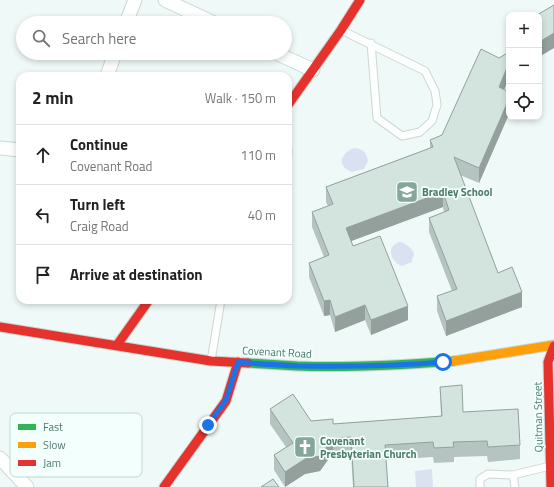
<!DOCTYPE html>
<meta charset="utf-8">
<style>
body{margin:0;font-family:"Titillium Web",sans-serif;background:#f2f2f2;color:#222}
.controls{position:absolute;right:12px;top:12px;display:grid;overflow:hidden;border-radius:8px;box-shadow:0 2px 6px #0003}
.controls button{width:36px;height:36px;display:grid;place-items:center;padding:0;border:0;border-bottom:1px solid #e0e0e0;background:#fff;color:#222;font:20px sans-serif}
.stop{position:absolute;width:12px;height:12px;margin:-9px;border:3px solid #1a73e8;border-radius:50%;background:#fff}
.stop.end{background:#1a73e8;border-color:#fff;box-shadow:0 1px 4px #0008}
.list{margin:0;padding:0;list-style:none}
h2{display:flex;justify-content:space-between;align-items:center;height:52px;margin:0;padding:0 16px;font-size:17px}
h2 small{font-size:13px;font-weight:400;color:#767676}
.list li{display:grid;grid-template-columns:26px 1fr auto;gap:12px;align-items:center;box-sizing:border-box;height:60px;padding:0 16px;border-top:1px solid #e0e0e0}
.list b{display:block;font-size:15px;white-space:nowrap}
.list p{margin:0;font-size:13px;white-space:nowrap;color:#767676}
.list em{font-size:13px;font-style:normal;color:#767676}
.icon{flex:none;width:22px;height:22px;fill:none;stroke:currentColor;stroke-width:2;stroke-linecap:round;stroke-linejoin:round}
.map{position:relative;flex:none;width:554px;height:487px;overflow:hidden}
.search{position:absolute;background:#fff;box-shadow:0 2px 6px #0003;left:16px;top:16px;width:276px;height:44px;display:flex;align-items:center;gap:10px;box-sizing:border-box;padding:0 14px;border-radius:22px;color:#767676;font-size:15px}
.panel{position:absolute;background:#fff;box-shadow:0 2px 6px #0003;left:16px;top:72px;width:276px;height:232px;border-radius:12px}
.map>svg:first-child{display:block}
.green{fill:#dae2f2}
.lines{fill:none;stroke-linecap:round;stroke-linejoin:round}
.lane-casing{stroke:#cbd8d3;stroke-width:9}
.street-casing{stroke:#cbd8d3;stroke-width:15}
.fast-casing{stroke:#c8d6d2;stroke-width:11}
.slow-casing{stroke:#c8d6d2;stroke-width:11}
.jam-casing{stroke:#c8d6d2;stroke-width:11}
.lane{stroke:#fdfefe;stroke-width:7}
.street{stroke:#fdfefe;stroke-width:13}
.fast{stroke:#30b455;stroke-width:9}
.slow{stroke:#ff9f0a;stroke-width:9}
.jam{stroke:#e5322d;stroke-width:9}
.wall{fill:#b5c4c0}
.shaded-wall{fill:#94a09c}
.building{fill:#d3e4df;stroke:#94a09c}
.route{stroke:#1a73e8;stroke-width:5}
.labels{text-anchor:middle;stroke-width:3.5;stroke-linejoin:round;paint-order:stroke}
.poi-label{font-size:11px;font-weight:bold;fill:#4c7b67;stroke:#f3fffd;text-anchor:start}
.street-label{font-size:11px;fill:#4c7b67;stroke:#f3fffd}
.key{fill:#f3fffd;stroke:#c1d7d0;stroke-width:1}
.key-label{font-size:11px;fill:#4c7b67}
</style>
<div class="map">
<svg width="554" height="487" viewBox="0 0 554 487">
<rect width="100%" height="100%" fill="#eff9f7"/>
<!-- green -->
<path class="green" d="M354,148c10,1 12,4 14,13l-4,8 -12,3c-2,-1 -4,-2 -6,-3 -10,-9 0,-18 8,-21z
M399,242h3c6,4 16,9 10,17v3l-10,4c-11,-4 -17,-18 -3,-24z
M432,469l1,18h-17l-1,-16z"/>
<g class="lines">
<!-- lane casing -->
<g class="lane-casing">
<path id="lane" d="M341,30l84,41 10,20 2,14 -5,16 -12,11 -18,4 -25,-18 -6,-75
M288,150v3
M211,361l10,-61
M513,475l37,-9
M480,487v-8l8,-5 25,1 2,12"/>
</g>
<!-- street casing -->
<g class="street-casing">
<path id="street" d="M165,0l49,23
M126,23l9,-23
M276,53l37,17
M107,76l8,-23
M0,148l20,2
M0,458l27,29"/>
</g>
<!-- fast casing -->
<g class="fast-casing">
<path id="fast" d="M248,363c16,1 33,2 49,3 52,2 105,-1 157,-5"/>
</g>
<!-- slow casing -->
<g class="slow-casing">
<path id="slow" d="M454,361l100,-16"/>
</g>
<!-- jam casing -->
<g class="jam-casing">
<path id="jam" d="M288,105l53,-75 19,-30
M0,327l211,34 37,2
M117,345l32,-45
M164,487l62,-86 12,-39
M551,487l-3,-125 6,-16"/>
</g>
<!-- lane -->
<use href="#lane" class="lane"/>
<!-- street -->
<use href="#street" class="street"/>
<!-- fast -->
<use href="#fast" class="fast"/>
<!-- slow -->
<use href="#slow" class="slow"/>
<!-- jam -->
<use href="#jam" class="jam"/>
</g>
<!-- wall -->
<path class="wall" d="M509,52v26l-5,12 5,2v22l-30,69 -19,-8 38,98 24,34 -76,29 -9,-25v-15l15,-5 -23,-59v-14l15,-6 -1,-5 -92,34 2,5 55,74 -37,15 -6,-15 -30,12 -5,-17 -6,1 -15,-39v-14l15,-6 -12,-30v-15l16,-6 -2,-4v-15l104,-39v-8l12,-5 57,-77z
M440,387l23,25 57,33v14l-32,3 -1,-6 -33,1v5l-20,1 -1,-6 -47,3 2,27h-35l-2,-35 -18,1 -13,18 -15,3 -20,13 -11,-17v-15l12,-8 -16,-23v-15l41,12 22,3 108,-8z"/>
<!-- shaded-wall -->
<path class="shaded-wall" d="M554,33v15l-15,9v-15z
M509,63v15l-10,24v-15z
M509,99v15l-30,69v-15z
M443,192v15l-97,36v-15z
M522,292v15l-76,29v-15z
M330,300v15l-6,1v-15z
M365,305v15l-30,12v-15z
M408,306v14l-37,15v-15z
M333,438v15l-13,18 -15,3 -20,13v-15z"/>
<!-- building -->
<path class="building" d="M554,5v28l-15,9v-27h-2z
M481,49l18,9 10,-6v11l-10,24 10,5v7l-30,69 -25,-11 44,116 14,-6 10,25 -76,29 -9,-25 20,-7 -28,-71 20,-8 -6,-18 -97,36 7,18 27,-10 28,70 -37,14 -6,-15 -30,12 -5,-17 -6,1 -15,-38 20,-8 -17,-43 21,-8 -7,-17 107,-40 -3,-7 12,-5z
M462,385l1,27 55,-3 2,36 -32,2 -1,-6 -34,1 1,5 -20,1 -1,-6 -48,3 3,42h-34l-3,-50 -18,1 -13,18 -15,3 -20,13 -11,-17 19,-12 -23,-34 23,-15 18,27 22,-2v5l109,-8 -2,-29z
M273,479l6,8h-18z"/>
<g class="lines">
<!-- route -->
<path class="route" d="M208,425l18,-25 12,-38c20,2 40,3 61,4 48,1 96,0 144,-4"/>
</g>
<!-- icons -->
<defs>
<g id="school-square" transform="scale(1.15)"><rect x="-9" y="-9" width="18" height="18" rx="4" fill="#85a799" stroke="#f3fffd"/><path d="M0-5L7-2L0 1L-7-2ZM-4 1L0 2.5L4 1V4Q0 6-4 4Z" fill="#fff"/></g>
<g id="church-square" transform="scale(1.15)"><rect x="-9" y="-9" width="18" height="18" rx="4" fill="#85a799" stroke="#f3fffd"/><path d="M-1.2-6h2.4v3.5h3.3v2.4h-3.3V6h-2.4V-.1h-3.3v-2.4h3.3Z" fill="#fff"/></g>
</defs>
<g fill-rule="evenodd">
<use href="#school-square" x="407" y="192"/>
<use href="#church-square" x="305" y="447"/>
</g>
<g class="labels">
<!-- poi labels -->
<g class="poi-label">
<text x="422" y="196">Bradley School</text>
<text x="320" y="445">Covenant<tspan x="320" dy="13">Presbyterian Church</tspan></text>
</g>
<!-- street labels -->
<g class="street-label">
<text transform="translate(277 352) rotate(3)" y="4">Covenant Road</text>
<text transform="translate(538 417) rotate(-91)" y="4">Quitman Street</text>
</g>
</g>
<!-- legend -->
<rect x="10" y="413" width="132" height="64" rx="6" class="key"/>
<rect x="18" y="424" width="18" height="6" fill="#30b455"/>
<rect x="18" y="442" width="18" height="6" fill="#ff9f0a"/>
<rect x="18" y="460" width="18" height="6" fill="#e5322d"/>
<g class="key-label">
<text x="43" y="431">Fast</text>
<text x="43" y="449">Slow</text>
<text x="43" y="467">Jam</text>
</g>
</svg>
<div class="controls">
<button>+</button>
<button>−</button>
<button><svg class="icon" aria-label="locate" viewBox="0 0 24 24"><circle cx="12" cy="12" r="6"/><path d="M12 2v4M12 18v4M2 12h4M18 12h4"/></svg></button>
</div>
<div class="stop" style="left:443px;top:362px"></div>
<div class="stop end" style="left:208px;top:425px"></div>
<div class="search"><svg class="icon" aria-label="search" viewBox="0 0 24 24"><circle cx="10" cy="10" r="6"/><path d="M15 15l6 6"/></svg>Search here</div>
<section class="panel">
<h2>2 min<small>Walk · 150 m</small></h2>
<ul class="list">
<li><svg class="icon" aria-label="ahead" viewBox="0 0 24 24"><path d="M12 20V5M6 11l6-6 6 6"/></svg><div><b>Continue</b><p>Covenant Road</p></div><em>110 m</em></li>
<li><svg class="icon" aria-label="left" viewBox="0 0 24 24"><path d="M17 20v-9H6M10 6l-5 5 5 5"/></svg><div><b>Turn left</b><p>Craig Road</p></div><em>40 m</em></li>
<li><svg class="icon" aria-label="arrive" viewBox="0 0 24 24"><path d="M6 21V4h12l-3 4 3 4H6"/></svg><div><b>Arrive at destination</b></div></li>
</ul>
</section>
</div>
